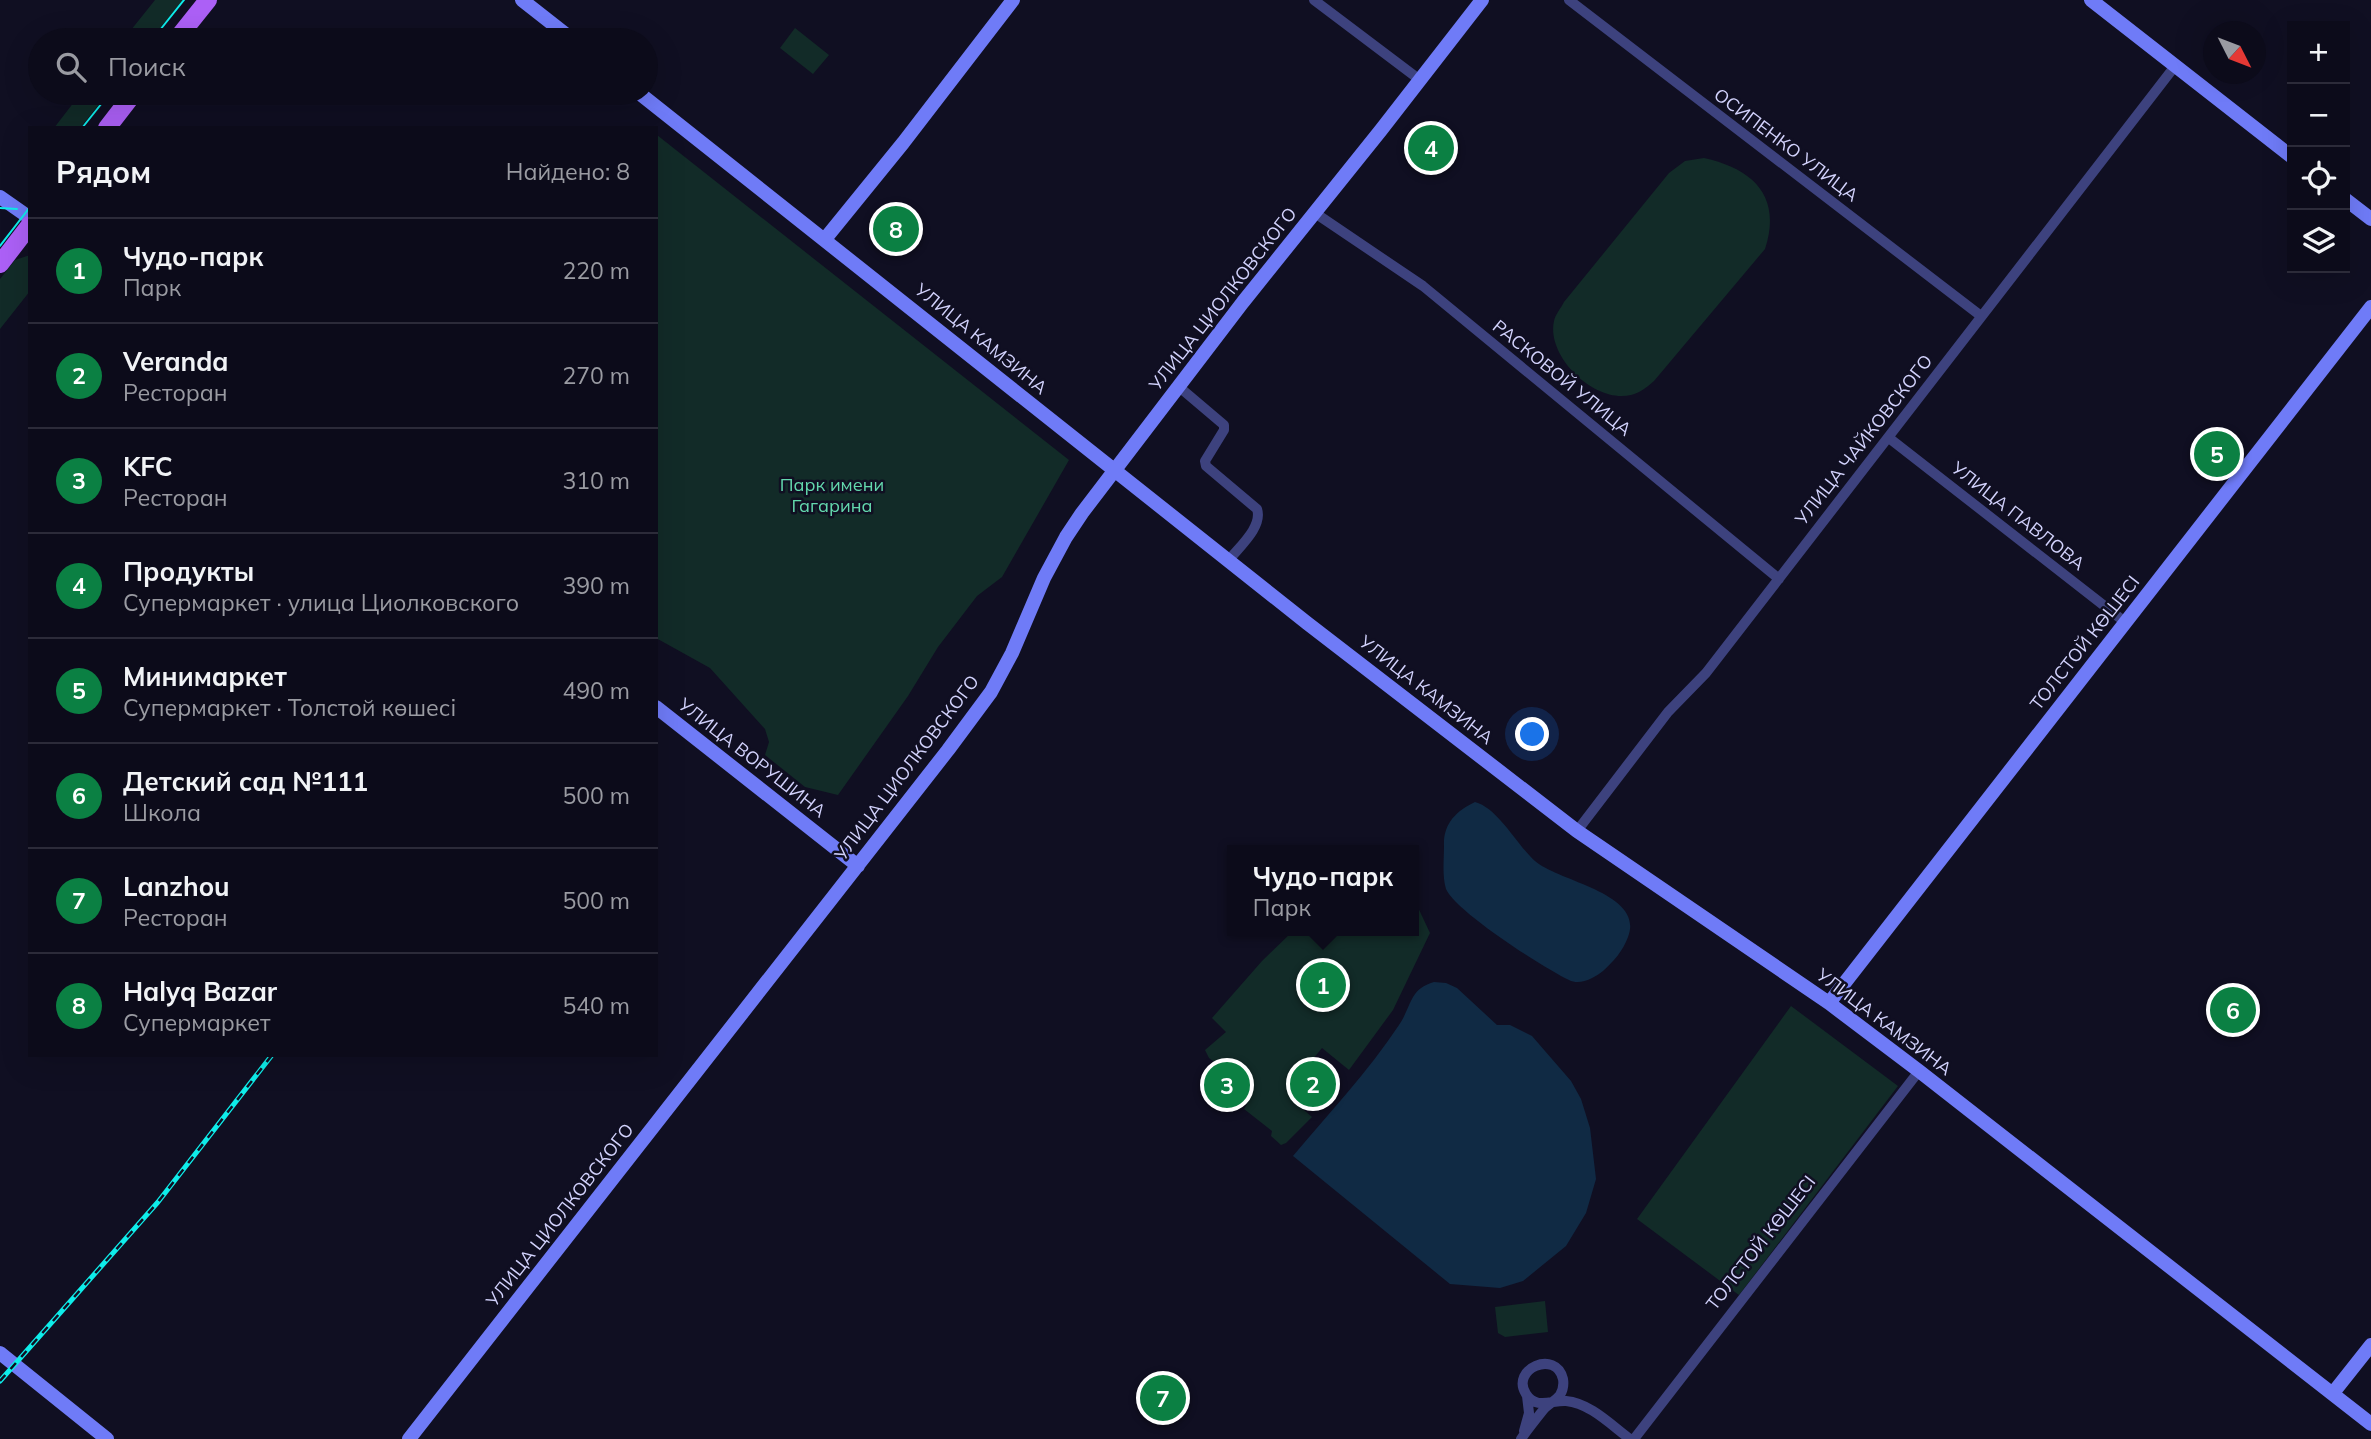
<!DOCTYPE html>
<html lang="ru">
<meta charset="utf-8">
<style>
body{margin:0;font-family:Mulish,sans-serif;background:#1a1927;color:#f1f3f6}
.controls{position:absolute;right:21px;top:21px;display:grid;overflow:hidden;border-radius:0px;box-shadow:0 7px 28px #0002}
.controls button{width:63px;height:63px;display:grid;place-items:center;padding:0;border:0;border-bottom:2px solid #2c2b39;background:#0c0b1a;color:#f1f3f6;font:35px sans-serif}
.compass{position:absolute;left:2203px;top:21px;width:63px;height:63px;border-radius:50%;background:#0c0b1a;box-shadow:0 7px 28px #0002;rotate:132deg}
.you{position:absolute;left:1533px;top:735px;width:24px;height:24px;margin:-18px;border:5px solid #fff;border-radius:50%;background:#1a73e8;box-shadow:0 0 0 10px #1a73e833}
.badge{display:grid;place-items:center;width:46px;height:46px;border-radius:50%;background:#0b8043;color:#fff;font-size:23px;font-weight:700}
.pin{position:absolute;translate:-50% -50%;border:4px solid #fff;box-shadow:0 2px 7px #0006}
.popup{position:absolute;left:1227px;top:845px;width:192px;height:91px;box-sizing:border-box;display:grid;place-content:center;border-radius:0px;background:#0c0b1a;filter:drop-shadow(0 2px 5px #0005);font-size:23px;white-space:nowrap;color:#9a9ba2}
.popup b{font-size:26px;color:#f1f3f6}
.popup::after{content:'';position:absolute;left:50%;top:100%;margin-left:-14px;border:14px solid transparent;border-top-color:#0c0b1a}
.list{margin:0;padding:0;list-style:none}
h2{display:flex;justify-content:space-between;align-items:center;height:91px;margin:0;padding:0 28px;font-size:30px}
h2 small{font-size:23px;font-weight:400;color:#9a9ba2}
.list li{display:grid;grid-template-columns:46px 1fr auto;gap:21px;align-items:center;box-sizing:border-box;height:105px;padding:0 28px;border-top:2px solid #2c2b39}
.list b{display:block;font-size:26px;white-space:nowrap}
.list p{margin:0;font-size:23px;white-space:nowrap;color:#9a9ba2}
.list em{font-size:23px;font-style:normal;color:#9a9ba2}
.icon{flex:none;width:38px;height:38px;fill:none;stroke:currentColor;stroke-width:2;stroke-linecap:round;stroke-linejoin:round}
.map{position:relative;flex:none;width:2371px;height:1439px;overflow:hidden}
.search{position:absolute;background:#0c0b1a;box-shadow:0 7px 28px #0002;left:28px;top:28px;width:630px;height:77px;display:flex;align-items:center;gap:18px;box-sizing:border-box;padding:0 24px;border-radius:38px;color:#9a9ba2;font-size:26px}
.panel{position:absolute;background:#0c0b1a;box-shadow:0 7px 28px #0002;left:28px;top:126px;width:630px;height:931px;border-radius:0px}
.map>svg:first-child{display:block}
.green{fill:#122b28}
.water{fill:#102a44}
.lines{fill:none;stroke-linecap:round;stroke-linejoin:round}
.street{stroke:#3d427e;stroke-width:10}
.secondary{stroke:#6f7bf7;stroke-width:14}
.primary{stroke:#ac60f6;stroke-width:18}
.tram{stroke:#0eedea;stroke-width:2}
.rail-casing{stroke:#0eedea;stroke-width:5}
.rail{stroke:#100f22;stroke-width:2.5;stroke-dasharray:8;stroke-linecap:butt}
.labels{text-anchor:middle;stroke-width:5;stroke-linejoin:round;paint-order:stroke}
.street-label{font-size:18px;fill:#d2d2fc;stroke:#100f22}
.park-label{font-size:18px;fill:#63d8ad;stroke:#100f22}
</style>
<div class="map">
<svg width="2371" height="1439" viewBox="0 0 2371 1439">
<rect width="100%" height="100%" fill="#100f22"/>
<!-- green -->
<path class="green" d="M155,0h28l-33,40h-27z
M795,28l34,27 -16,19 -33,-26z
M81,93h27l-28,35h-26z
M657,135l412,325 -67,117 -25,19 -39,51 -30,49 -70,99 -33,-8 -40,-32 4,-13 -4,-13 -55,-61 -54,-30z
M1704,158c50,11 78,39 61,91l-111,132c-7,6 -14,12 -23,14 -36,9 -85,-38 -77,-74 1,-6 7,-13 10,-19l105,-129 16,-12z
M30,255v36l-30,38v-50l15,-19z
M1414,899l16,34 -37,77 -44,60 -27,-22 -31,38 4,4 -5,8 22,19 -26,26 -5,2 -10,-9 1,-5 -28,-22 3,-5 -4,-3 8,-11 -42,-32 -4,-8 21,-18 -14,-14 50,-57 31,-30h121z
M1791,1006l107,80 -159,209 -102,-76z
M1545,1301l3,31 -43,5 -7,-4 -3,-26z"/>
<!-- water -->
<path class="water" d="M1475,802c23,6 42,43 60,59 24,21 110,32 93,76 -5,14 -15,25 -25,34 -9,7 -23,15 -34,9 -24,-11 -114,-69 -123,-91 -4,-13 -2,-30 -2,-43 -1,-22 12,-35 31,-44z
M1434,982l12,1 11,5 40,37h13l22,11 39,45 10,18 9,29 6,51 -10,34 -20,33 -43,35 -23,7 -50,-4 -157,-128c36,-43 75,-84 106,-131 13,-19 10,-36 35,-43z"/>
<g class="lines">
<!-- street -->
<path class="street" d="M1314,0l106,80
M1569,0l412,316
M1315,213l108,73 356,293
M1178,386l46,39v5l-19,31 1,5 51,43c6,18 -18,38 -29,52
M1889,438l236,184
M1577,831l91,-119 38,-39 469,-607
M1524,1431l5,-18 -2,-17
M1521,1439c7,-10 15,-20 23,-30 5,-5 12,-9 16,-14 3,-5 4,-10 3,-16 -7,-30 -53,-10 -37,15 10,16 26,6 40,7 24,2 45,24 64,38
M1634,1439l285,-368"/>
<!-- secondary -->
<path class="secondary" d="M522,0l51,40
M2091,0l201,157
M639,93l668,530 270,208 252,172 90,68 452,353
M0,197l30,21
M2345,199l26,20
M825,239l78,-96 110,-143
M656,707l202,159
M1829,1003l542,-696
M0,1353l107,86
M2333,1393l38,-48
M409,1439l539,-689 43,-58 21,-39 32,-75 22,-41 16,-24 161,-211 138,-172 101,-130"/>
<!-- primary -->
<path class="primary" d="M176,40l32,-40
M107,128l27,-35
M0,264l30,-39"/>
<!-- tram -->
<path class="tram" d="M152,40l32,-40
M82,128l28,-35
M0,208l17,1
M0,246l30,-39"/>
<!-- rail casing -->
<g class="rail-casing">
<path id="rail" d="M0,1381l158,-179 114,-147"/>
</g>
<!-- rail -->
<use href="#rail" class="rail"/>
</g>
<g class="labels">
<!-- street labels -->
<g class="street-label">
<text transform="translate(1786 145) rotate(37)" y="6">ОСИПЕНКО УЛИЦА</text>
<text transform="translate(1223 299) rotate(-52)" y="6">УЛИЦА ЦИОЛКОВСКОГО</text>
<text transform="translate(981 339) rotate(39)" y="6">УЛИЦА КАМЗИНА</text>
<text transform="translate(1562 378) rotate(39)" y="6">РАСКОВОЙ УЛИЦА</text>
<text transform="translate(1864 440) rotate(-52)" y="6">УЛИЦА ЧАЙКОВСКОГО</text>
<text transform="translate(2018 516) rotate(38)" y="6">УЛИЦА ПАВЛОВА</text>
<text transform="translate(2085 643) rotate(-52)" y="6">ТОЛСТОЙ КӨШЕСІ</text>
<text transform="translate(1426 690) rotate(38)" y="6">УЛИЦА КАМЗИНА</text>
<text transform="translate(752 758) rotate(38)" y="6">УЛИЦА ВОРУШИНА</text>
<text transform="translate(907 768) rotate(-53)" y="6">УЛИЦА ЦИОЛКОВСКОГО</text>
<text transform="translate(1884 1022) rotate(37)" y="6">УЛИЦА КАМЗИНА</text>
<text transform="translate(560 1215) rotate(-52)" y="6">УЛИЦА ЦИОЛКОВСКОГО</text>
<text transform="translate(1761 1243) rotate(-52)" y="6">ТОЛСТОЙ КӨШЕСІ</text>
</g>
<!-- park labels -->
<g class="park-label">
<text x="832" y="491">Парк имени<tspan x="832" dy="21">Гагарина</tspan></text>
</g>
</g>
</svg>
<div class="controls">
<button>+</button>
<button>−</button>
<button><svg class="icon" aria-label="locate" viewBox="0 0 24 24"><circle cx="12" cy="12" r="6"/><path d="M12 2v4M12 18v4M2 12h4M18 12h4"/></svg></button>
<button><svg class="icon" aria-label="layers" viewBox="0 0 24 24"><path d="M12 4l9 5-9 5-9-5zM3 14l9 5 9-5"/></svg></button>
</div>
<svg class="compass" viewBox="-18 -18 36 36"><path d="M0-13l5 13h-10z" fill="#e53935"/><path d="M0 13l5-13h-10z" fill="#9a9ba2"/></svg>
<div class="you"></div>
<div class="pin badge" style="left:1323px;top:985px">1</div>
<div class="popup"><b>Чудо-парк</b>Парк</div>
<div class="pin badge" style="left:1313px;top:1084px">2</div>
<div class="pin badge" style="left:1227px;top:1085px">3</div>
<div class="pin badge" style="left:1431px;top:148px">4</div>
<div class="pin badge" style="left:2217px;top:454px">5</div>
<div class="pin badge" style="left:2233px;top:1010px">6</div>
<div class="pin badge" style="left:1163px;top:1398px">7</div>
<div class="pin badge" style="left:896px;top:229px">8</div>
<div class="search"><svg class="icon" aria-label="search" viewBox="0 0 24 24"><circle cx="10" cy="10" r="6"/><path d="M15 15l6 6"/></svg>Поиск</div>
<section class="panel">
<h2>Рядом<small>Найдено: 8</small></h2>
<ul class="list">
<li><span class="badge">1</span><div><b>Чудо-парк</b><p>Парк</p></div><em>220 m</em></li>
<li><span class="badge">2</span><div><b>Veranda</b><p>Ресторан</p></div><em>270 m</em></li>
<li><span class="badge">3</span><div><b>KFC</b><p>Ресторан</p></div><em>310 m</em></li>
<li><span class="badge">4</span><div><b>Продукты</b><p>Супермаркет · улица Циолковского</p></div><em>390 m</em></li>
<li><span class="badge">5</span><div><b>Минимаркет</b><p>Супермаркет · Толстой көшесі</p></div><em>490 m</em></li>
<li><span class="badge">6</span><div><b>Детский сад №111</b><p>Школа</p></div><em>500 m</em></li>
<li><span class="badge">7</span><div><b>Lanzhou</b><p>Ресторан</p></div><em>500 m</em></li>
<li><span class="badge">8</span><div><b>Halyq Bazar</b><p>Супермаркет</p></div><em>540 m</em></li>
</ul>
</section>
</div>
